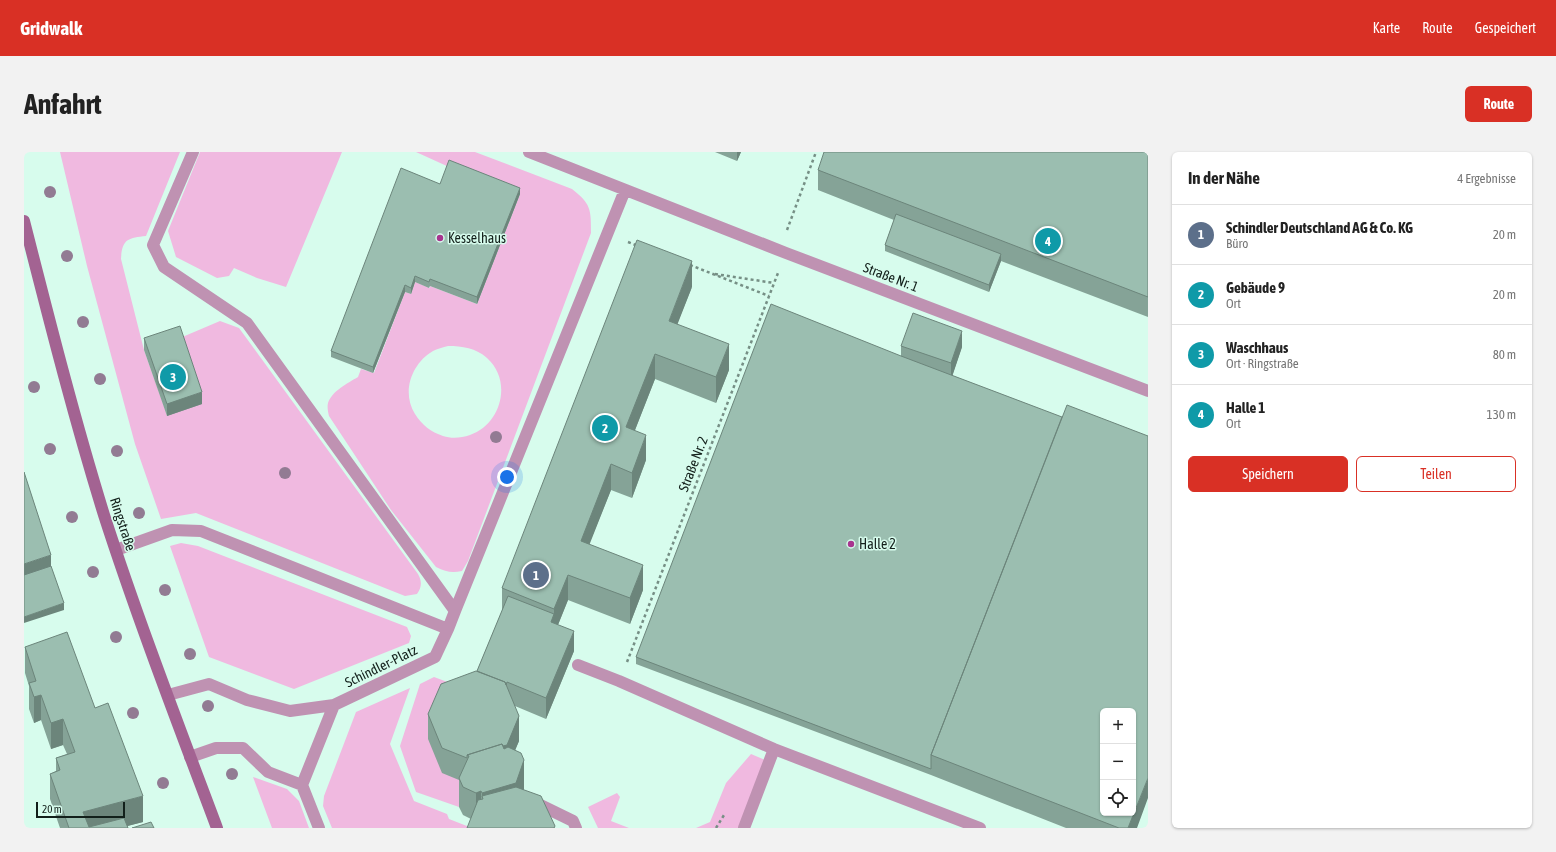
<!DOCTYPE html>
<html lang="de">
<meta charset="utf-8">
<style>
body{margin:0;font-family:"Asap Condensed",sans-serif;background:#f2f2f2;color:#222}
.controls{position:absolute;right:12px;bottom:12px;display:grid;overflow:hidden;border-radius:6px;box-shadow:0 1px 3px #0004}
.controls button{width:36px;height:36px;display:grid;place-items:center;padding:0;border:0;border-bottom:1px solid #e0e0e0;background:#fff;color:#222;font:20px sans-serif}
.scale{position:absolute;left:12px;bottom:10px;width:89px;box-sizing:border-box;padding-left:4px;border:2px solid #121f1a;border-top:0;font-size:11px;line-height:14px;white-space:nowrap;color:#121f1a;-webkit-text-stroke:3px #d7fced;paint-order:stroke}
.you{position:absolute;left:483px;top:325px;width:14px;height:14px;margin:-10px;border:3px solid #fff;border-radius:50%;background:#1a73e8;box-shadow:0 0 0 6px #1a73e833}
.badge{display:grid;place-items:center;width:26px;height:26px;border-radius:50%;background:#d93025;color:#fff;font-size:13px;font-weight:700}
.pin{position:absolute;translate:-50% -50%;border:2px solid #fff;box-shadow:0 1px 4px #0006}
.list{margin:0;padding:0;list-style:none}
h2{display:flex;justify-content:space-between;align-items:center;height:52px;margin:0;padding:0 16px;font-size:17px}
h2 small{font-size:13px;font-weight:400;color:#767676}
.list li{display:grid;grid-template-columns:26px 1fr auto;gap:12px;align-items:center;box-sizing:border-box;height:60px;padding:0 16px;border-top:1px solid #e0e0e0}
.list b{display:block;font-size:15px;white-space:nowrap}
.list p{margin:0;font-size:13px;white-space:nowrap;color:#767676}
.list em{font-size:13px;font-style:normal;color:#767676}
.actions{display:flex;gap:8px;padding:12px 16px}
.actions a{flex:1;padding:9px 0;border:1px solid #d93025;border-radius:6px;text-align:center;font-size:14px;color:#d93025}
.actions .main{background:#d93025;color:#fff}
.icon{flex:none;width:22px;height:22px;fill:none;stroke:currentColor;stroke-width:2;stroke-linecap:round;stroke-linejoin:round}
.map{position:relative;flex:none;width:1124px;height:676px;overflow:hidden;border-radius:6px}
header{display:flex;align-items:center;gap:24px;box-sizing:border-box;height:56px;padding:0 20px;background:#d93025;color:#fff}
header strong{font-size:19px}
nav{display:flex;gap:22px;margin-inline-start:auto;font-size:14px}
.intro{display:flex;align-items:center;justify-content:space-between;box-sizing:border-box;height:96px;padding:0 24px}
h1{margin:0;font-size:28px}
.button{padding:10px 18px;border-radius:6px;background:#d93025;color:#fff;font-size:14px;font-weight:700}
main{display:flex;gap:24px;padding:0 24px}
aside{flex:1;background:#fff;border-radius:6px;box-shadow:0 1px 3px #0004}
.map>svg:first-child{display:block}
.green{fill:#f0b9e0;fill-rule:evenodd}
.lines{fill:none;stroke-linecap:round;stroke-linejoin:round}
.path{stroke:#768f85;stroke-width:2.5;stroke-dasharray:3 3;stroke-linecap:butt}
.lane{stroke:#bf92b2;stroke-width:12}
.secondary{stroke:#a36392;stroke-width:12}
.tree{fill:#927b93}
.wall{fill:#85a397}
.shaded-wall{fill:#6c857b}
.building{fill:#9bbeb0;stroke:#6c857b;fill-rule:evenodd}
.poi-dot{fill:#a8358f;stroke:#d7fced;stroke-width:1.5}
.labels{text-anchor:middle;stroke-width:3;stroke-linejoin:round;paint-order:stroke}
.poi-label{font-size:14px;fill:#121f1a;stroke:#d7fced;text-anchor:start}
.street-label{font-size:14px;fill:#121f1a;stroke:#d7fced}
</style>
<header>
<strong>Gridwalk</strong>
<nav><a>Karte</a><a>Route</a><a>Gespeichert</a></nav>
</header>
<div class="intro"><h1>Anfahrt</h1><a class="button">Route</a></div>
<main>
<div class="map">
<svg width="1124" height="676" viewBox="0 0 1124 676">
<rect width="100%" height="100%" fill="#d7fced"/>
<!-- green -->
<path class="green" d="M36,0h120l-34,84c-18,2 -24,3 -25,23l23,91 23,65 13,-77 40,-17 19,7 179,246c4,7 4,13 -1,20l-12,2 -209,-83 -35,6 -26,-75 -48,-178z
M176,0h142l-56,135 -29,-9 -23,-10 -5,8 -12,2 -41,-21 -8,-26z
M392,0h59l97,37c19,15 19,20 19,44l-123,328 -6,10c-10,2 -16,1 -26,-4l-45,-57 -62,-94c-1,-4 -2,-9 -1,-13 4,-12 20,-20 30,-26l3,-8 13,4 31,-81 6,2 4,-12 15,6v-2l47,18 43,-110 -71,-27zM424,194c14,0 28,2 39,12 26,23 14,67 -17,77 -9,3 -18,4 -27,1 -12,-4 -21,-11 -28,-22 -14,-22 -3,-51 18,-63 4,-2 10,-4 15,-5z
M157,391l17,3 209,81 4,9 -2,7 -115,46 -85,-32 -39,-111z
M410,525l43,16 -8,91 -10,23 -43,-15 -16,-46 20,-62z
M386,536l-20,56 24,57 33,13 2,5 23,9h-140l-9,-22 1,-10 32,-84z
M727,602l14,6 -26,68h-43l14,-6 16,-39z
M229,625l34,12 12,12 10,27h-37z
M593,641l3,4 -9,24 18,7h-31l-10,-21z"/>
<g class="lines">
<!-- path -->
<path class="path" d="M763,78l29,-78
M604,90l10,4
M666,113l79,31
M691,122l59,9
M603,510l151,-389
M692,676l8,-13"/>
<!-- lane -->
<path class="lane" d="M169,0l-40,93 11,22 83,56 208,288 170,-421
M505,0l257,101 362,138
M92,398l56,-20 29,1 247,98 7,-18
M554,513l41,16 155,68 206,79
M144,543l41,-11 38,16 43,11 44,-6 101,-48 13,-28
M166,605l26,-9h27l25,24 34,13
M278,633l32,-80
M278,633l17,43
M508,649l41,20 3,7
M720,676l30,-79"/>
<!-- secondary -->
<path class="secondary" d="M0,69c25,98 50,197 80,294 34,105 74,209 113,313"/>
</g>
<!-- trees -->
<g class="tree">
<circle cx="26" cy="40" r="6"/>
<circle cx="43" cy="104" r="6"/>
<circle cx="59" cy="170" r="6"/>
<circle cx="76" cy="227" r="6"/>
<circle cx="10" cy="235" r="6"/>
<circle cx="472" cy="285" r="6"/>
<circle cx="26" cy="297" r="6"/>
<circle cx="93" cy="299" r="6"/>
<circle cx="261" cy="321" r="6"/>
<circle cx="115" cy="361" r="6"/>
<circle cx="48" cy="365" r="6"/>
<circle cx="69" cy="420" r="6"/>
<circle cx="141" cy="438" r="6"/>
<circle cx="92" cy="485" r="6"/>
<circle cx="166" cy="502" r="6"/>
<circle cx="184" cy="554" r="6"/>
<circle cx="109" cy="561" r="6"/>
<circle cx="208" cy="622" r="6"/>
<circle cx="139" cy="631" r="6"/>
</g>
<!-- wall -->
<path class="wall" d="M691,0h26l-4,9z
M1124,0v165l-147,-56 -12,31 -104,-41v-6l9,-25 -76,-30v-20z
M416,32l80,10 -43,110 -47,-18 -1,2 -14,-6 -4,12 -6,-2 -32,81 -42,-16v-6z
M668,135l-15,37 52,46 -13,33 -61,-24 -20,51 11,30 -14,38 -21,-8 -22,54 54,46 -13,34 -62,-24 -10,25 16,26 -28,68 -31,-13 4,35 -4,9 9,40 31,38 -84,-9 -8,-4 -4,-8v-27l-17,-7 -14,-34v-25l49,-43 25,-60v-23z
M120,186l58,66 -35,12 -23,-66z
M877,194l61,1 -10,29 185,452h-71l-135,-53 -295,-111v-7l265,-301z
M1,495l70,61 48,114 -16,4 1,2h-68l-10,-29v-25l6,-3v-13l11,-4 -4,-9 -12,4 -10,-29 -7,3 -5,-14v-23l-4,-13z"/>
<!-- shaded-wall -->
<path class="shaded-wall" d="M713,0h4l-4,9z
M496,36v6l-43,110v-7z
M977,102v7l-12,31v-7z
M668,109v26l-23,59v-25z
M391,124v6l-4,12v-6z
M381,133v7l-32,81v-6z
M938,179v16l-11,33v-17z
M705,192v26l-13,33v-26z
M631,202v25l-29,74v-26z
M178,240v12l-35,12v-12z
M622,283v25l-14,38v-25z
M587,312v26l-30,76v-25z
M27,403v17l-27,9v-17z
M619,413v25l-13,34v-26z
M544,423v25l-17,42v-20l3,-8v-5z
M40,451v7l-40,13v-6z
M550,479v20l-28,68v-21z
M17,543v25l-7,3v-26z
M495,564v25l-12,29 -38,13z
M39,567v26l-12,4v-26z
M500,608v29l-8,23 -33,-13 -1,-3v26v-29z
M1124,626v20l-11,30h-9z
M457,639v28l-5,2v-28z
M119,644v26l-23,6h-37v-16z"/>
<!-- building -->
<path class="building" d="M800,0h324v145l-330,-127z
M425,8l71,28 -43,109 -47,-18 -1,3 -14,-6 -4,12 -6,-3 -32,82 -42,-16 70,-183 39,16z
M872,62l105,40 -12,31 -104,-40z
M613,88l55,21 -23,60 60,23 -13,33 -61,-23 -29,73 20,8 -14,38 -21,-9 -30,77 62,24 -13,33 -62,-23 -14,34 -52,-21z
M747,152l130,52 161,61 -131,338v14l-295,-112z
M889,161l49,18 -11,32 -50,-17z
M156,174l22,66 -35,12 -23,-66z
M1043,253l81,31v342l-20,50h-9l-188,-73zM1079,559h30v102h-30z
M0,320l27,83 -27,9z
M27,414l13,37 -40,14v-42z
M484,444l46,18 -3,8 23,9 -28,67 -39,-16 -1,3 -1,-3 -28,-11z
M43,480l28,76 13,-5 35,93 -60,16 6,15 35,-9 4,10h-59l-19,-54 10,-4 -4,-12 19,-6 -12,-33 -12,4 -10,-28 -7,2 -5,-14 7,-2 -11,-34z
M452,519l29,11 14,34 -12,29 -4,1 -1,-2 -35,11v3l-25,-10 -14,-34 13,-30z
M478,592l2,5 4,-2 13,6 3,7 -8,23 -34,10 -1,-2 -5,2 -13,-6 -4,-9 10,-22 -2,-1z
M492,635l25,9 14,30 -1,2h-87l11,-28 5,-1 -1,-3z
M127,670l3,6h-22z"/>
<!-- markers -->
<g class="poi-dot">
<circle cx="416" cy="86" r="4"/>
<circle cx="827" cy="392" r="4"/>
</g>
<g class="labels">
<!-- poi labels -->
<g class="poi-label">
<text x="424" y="91">Kesselhaus</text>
<text x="835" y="397">Halle 2</text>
</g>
<!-- street labels -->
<g class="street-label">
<text transform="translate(867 125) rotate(21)" y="5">Straße Nr. 1</text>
<text transform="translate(669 312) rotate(-69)" y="5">Straße Nr. 2</text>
<text transform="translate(99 372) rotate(72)" y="5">Ringstraße</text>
<text transform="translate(357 514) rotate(-26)" y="5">Schindler-Platz</text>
</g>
</g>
</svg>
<div class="controls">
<button>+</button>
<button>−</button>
<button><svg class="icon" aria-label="locate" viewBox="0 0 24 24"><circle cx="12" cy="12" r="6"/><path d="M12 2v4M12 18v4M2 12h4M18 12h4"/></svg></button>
</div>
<div class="scale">20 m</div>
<div class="you"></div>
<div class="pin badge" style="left:512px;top:423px;background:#5c6f8a">1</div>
<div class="pin badge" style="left:581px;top:276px;background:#0f9aa8">2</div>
<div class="pin badge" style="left:149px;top:225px;background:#0f9aa8">3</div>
<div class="pin badge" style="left:1024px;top:89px;background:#0f9aa8">4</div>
</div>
<aside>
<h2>In der Nähe<small>4 Ergebnisse</small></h2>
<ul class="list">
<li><span class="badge" style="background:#5c6f8a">1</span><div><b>Schindler Deutschland AG &amp; Co. KG</b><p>Büro</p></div><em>20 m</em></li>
<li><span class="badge" style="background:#0f9aa8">2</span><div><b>Gebäude 9</b><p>Ort</p></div><em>20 m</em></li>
<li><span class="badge" style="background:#0f9aa8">3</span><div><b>Waschhaus</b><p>Ort · Ringstraße</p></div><em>80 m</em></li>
<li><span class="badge" style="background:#0f9aa8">4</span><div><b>Halle 1</b><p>Ort</p></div><em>130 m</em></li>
</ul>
<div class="actions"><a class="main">Speichern</a><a>Teilen</a></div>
</aside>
</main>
